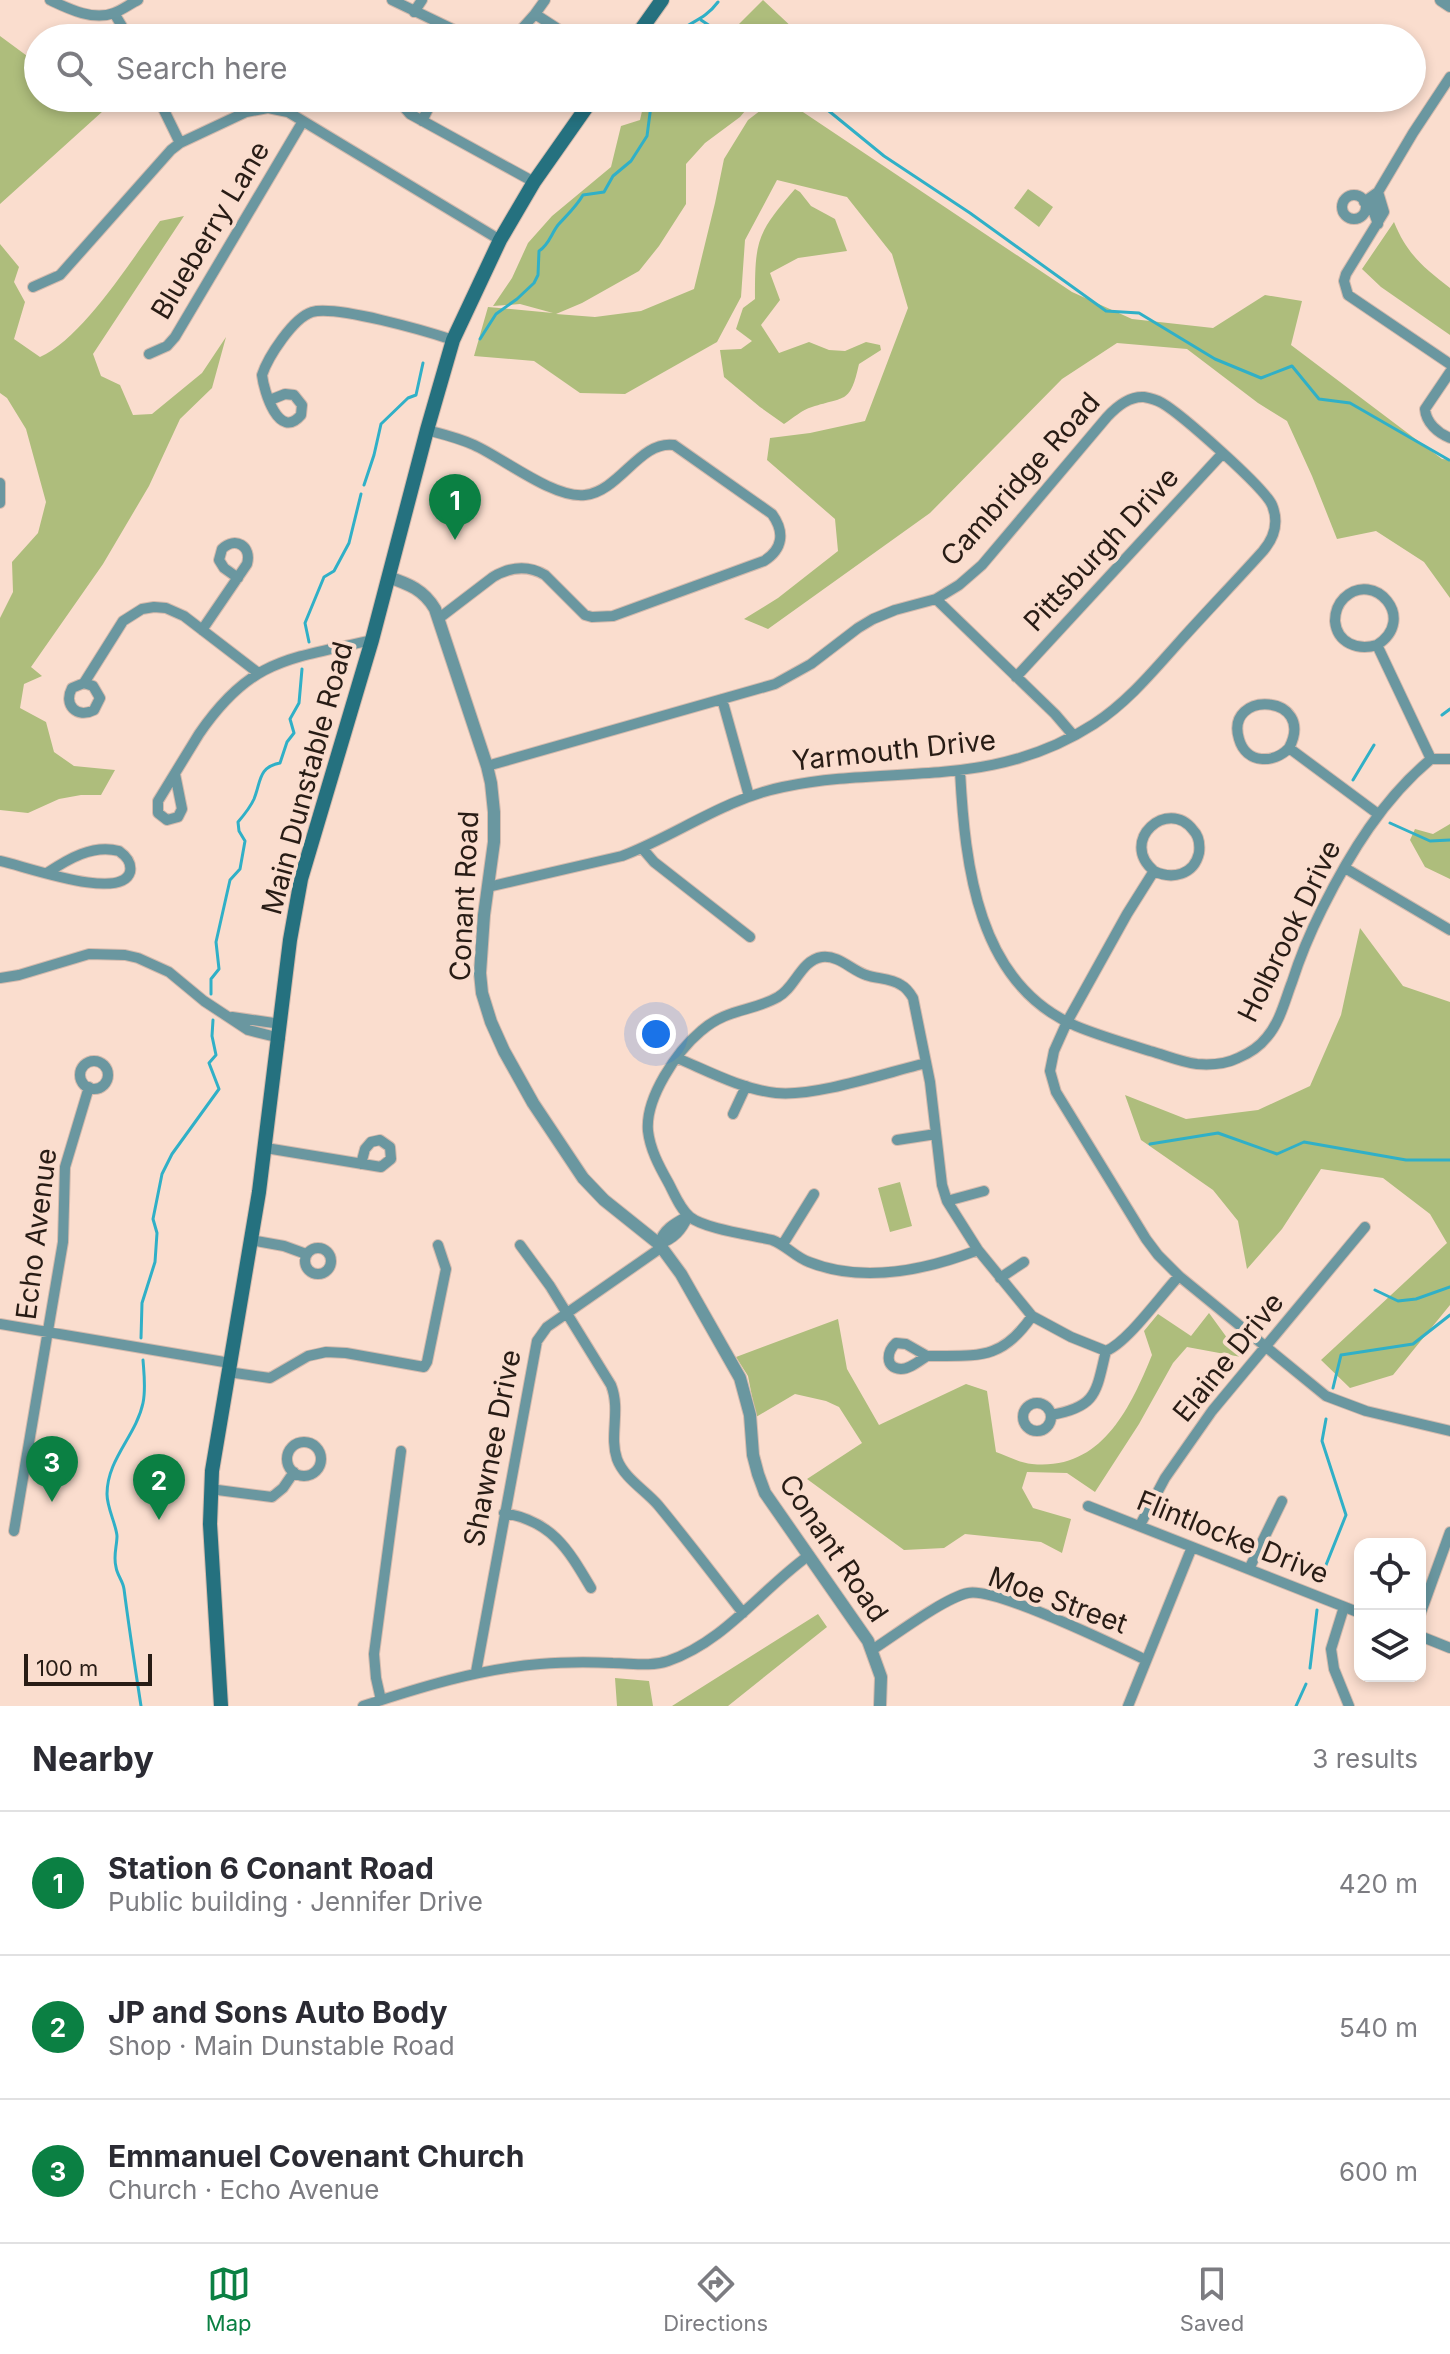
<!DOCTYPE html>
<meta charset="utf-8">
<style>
body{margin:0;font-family:Inter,sans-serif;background:#f2f2f3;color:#2b2b33}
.controls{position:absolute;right:24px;bottom:24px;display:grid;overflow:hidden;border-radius:16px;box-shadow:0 4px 12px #0003}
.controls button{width:72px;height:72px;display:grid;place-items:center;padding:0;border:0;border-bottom:2px solid #e1e1e2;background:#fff;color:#2b2b33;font:40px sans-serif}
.scale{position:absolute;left:24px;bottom:20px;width:128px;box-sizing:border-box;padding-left:8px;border:4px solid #281c15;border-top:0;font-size:22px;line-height:28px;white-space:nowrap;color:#281c15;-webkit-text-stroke:6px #faddce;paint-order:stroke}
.you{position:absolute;left:656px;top:1034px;width:28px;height:28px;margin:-20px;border:6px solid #fff;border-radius:50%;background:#1a73e8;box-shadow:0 0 0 12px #1a73e833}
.badge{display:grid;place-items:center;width:52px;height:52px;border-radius:50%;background:#0b8043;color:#fff;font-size:26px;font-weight:700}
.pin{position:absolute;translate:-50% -66px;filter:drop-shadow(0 2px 4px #0008)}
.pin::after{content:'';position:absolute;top:42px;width:28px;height:24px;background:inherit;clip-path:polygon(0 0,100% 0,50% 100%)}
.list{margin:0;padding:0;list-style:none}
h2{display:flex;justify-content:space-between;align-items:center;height:104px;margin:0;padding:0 32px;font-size:34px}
h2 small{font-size:26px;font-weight:400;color:#7c7c81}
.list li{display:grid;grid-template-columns:52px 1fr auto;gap:24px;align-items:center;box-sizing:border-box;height:144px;padding:0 32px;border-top:2px solid #e1e1e2}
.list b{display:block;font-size:30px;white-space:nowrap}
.list p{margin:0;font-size:26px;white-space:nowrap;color:#7c7c81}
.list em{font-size:26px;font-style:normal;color:#7c7c81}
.icon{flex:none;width:44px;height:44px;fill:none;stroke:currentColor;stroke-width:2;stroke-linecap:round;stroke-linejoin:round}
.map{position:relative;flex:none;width:1450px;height:1706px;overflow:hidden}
.search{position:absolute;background:#fff;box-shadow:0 4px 12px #0003;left:24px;right:24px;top:24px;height:88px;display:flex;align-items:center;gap:20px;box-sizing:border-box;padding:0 28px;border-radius:44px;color:#7c7c81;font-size:30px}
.sheet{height:536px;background:#fff}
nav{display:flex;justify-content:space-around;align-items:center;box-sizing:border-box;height:112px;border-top:2px solid #e1e1e2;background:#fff;font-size:22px;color:#7c7c81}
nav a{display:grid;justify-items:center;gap:4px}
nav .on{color:#0b8043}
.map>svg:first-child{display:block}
.green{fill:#aebd7c}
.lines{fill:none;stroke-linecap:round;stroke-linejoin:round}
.stream{stroke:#30b0c7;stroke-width:3}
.minor-casing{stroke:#d4baad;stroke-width:12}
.tertiary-casing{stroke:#d4baad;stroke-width:14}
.secondary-casing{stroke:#d4baad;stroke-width:16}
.minor{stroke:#6a97a0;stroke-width:10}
.tertiary{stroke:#6a97a0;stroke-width:12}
.secondary{stroke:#25717f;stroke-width:14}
.labels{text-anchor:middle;stroke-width:8;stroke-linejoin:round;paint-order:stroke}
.street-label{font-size:28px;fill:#281c15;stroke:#faddce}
</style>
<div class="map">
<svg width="1450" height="1706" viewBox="0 0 1450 1706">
<rect width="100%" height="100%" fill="#faddce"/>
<!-- green -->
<path class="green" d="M763,0l33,31 -7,7h-41l-11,-12z
M0,36l38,28v34h47l18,13 -103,93z
M645,98h111l-16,19 -35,26 -19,21v40l-27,42 -20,25 -57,32 -26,11 39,3 46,-6 53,-22 21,-86 9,-44 24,-39 29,-22h5l290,194 60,27 81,9 52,-33 37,6 -11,44 151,114 8,1v138l-26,-36 -48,-31 -39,8 -25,-63 -25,-55 -29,-18 -71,-54 -70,-6 -55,36 -132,134 -162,116 -24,-10 34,-21 60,-47 -3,-32 -68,-59 3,-22 40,-5 55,-12 43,-113 -16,-54 -45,-57 -70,-17 -32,60 -4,57 -24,45 -92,52 -45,-1 -46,-32 -60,-5 14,-49 65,6 -33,-9 -27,2 19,-28 16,-35 24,-27 59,-49 10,-41 19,-6z
M795,189l5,3 11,14 24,13 12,32 -49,7 -28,15 10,27 -19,25 18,28 30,-11 20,8 16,1 21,-9 14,3 1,5 -22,14c-9,40 -13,32 -47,43 -10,3 -19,11 -28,17l-24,-17 -36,-30 -4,-27 21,-1 11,-8 -16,-12 7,-21 12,-9c0,-58 1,-65 40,-110z
M1028,189l25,18 -14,20 -25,-19z
M184,216l-91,138 8,22 19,9 13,30 19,-1 50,-41 24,-36 -14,51 -32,31 -31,67 -46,78 -72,103 11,9 -18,8 -4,24 26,14 8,30 20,14 41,4 -14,25h-20l-22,4 -31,14 -28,-3v-192l13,-26 -1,-30 26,-29 8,-31 -20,-73 -19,-31 -7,-5v-149l19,23 -5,15 11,20 -11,37 26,18c42,-18 92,-98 120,-136z
M1394,222c13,32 29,45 56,66v47l-69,-48 -19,-18z
M1450,824v55l-25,-12 -15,-27 5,-11 18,5z
M1360,928l43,58 47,16v303l-57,70 -43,13 -29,-28 126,-117 -17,-29 -47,-36 -62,-9 -39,60 -35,40 -9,-48 -25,-31 -72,-50 -16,-45 61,24 72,-9 52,-24 31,-71z
M900,1182l12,44 -22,6 -12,-44z
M1209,1313l32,44 -54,-10 -14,16 -34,61 -44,68 -28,-19 -40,-1 -5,16 11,20 38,11 -9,34 -21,-11 -76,-8 -21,14 -40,2 -97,-71 55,-36 -23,-36 -13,-6 -31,-7 -39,23 -8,-41 -12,-19 102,-38 9,50 32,56 87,-41 21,7 9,61c11,4 24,11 36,12 69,7 98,-55 120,-109l-8,-24 14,-17 33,22z
M818,1614l9,13 -99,79h-56z
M615,1678l34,3 4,25h-36z"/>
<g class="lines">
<!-- stream -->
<path class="stream" d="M701,20l27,18
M672,38c16,-17 31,-16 46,-36
M813,98l71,58 86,57 136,98 33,2 76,46 46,19 31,-12 27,33 31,4 99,57
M480,339l16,-25 21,-15 17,-16 4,-8 1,-24c10,-6 12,-17 19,-26 9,-10 18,-18 25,-30l21,-3 9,-16 18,-15 16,-25 5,-38
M364,485l10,-30 7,-31 27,-26 8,-3 7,-32
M309,642l-4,-19 19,-46 10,-6 15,-28 12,-49
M1442,715l8,-6
M1353,780l21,-35
M1390,823l40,18 20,-1
M211,994v-15l8,-10 -3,-27 14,-62 10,-11 5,-28 -6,-10 -1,-9c6,-7 12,-14 16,-23 7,-17 4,-32 26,-36l7,-21 7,-9 -4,-14 9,-16 3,-34
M1150,1144l68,-11 59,21 27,-12 102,18h44
M1375,1290l23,11 18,-2 34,-12
M141,1338l1,-35 13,-41 2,-29 -4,-14 9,-45 10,-20 47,-65 -10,-26 7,-8 -4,-19 1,-16
M1333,1388l8,-33 72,-11 37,-29
M1320,1580l26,-65 -24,-74 4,-22
M1310,1668l7,-58
M141,1706c-6,-39 -12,-78 -17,-117 -1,-8 -7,-14 -8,-22 -3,-11 1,-21 1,-31 -1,-12 -10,-28 -10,-42 0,-35 29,-58 36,-91 3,-14 1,-29 0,-43
M1296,1706l10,-22"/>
<!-- minor casing -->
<g class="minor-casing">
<path id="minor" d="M50,0c19,9 43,21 64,13 8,-3 16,-9 24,-13
M392,0l79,38
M414,12l8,-12
M114,13l15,25
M535,14l10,-14
M510,38l9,-6 16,-18 37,24
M158,98l22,45
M404,98l-1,8 7,8 124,68
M422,121l8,-16 -1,-7
M1378,192l6,20 -38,62 -2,7 4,14 102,69
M1342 207a12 12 0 1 1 24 0a12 12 0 1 1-24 0Z
M1364,202l14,-10 35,-59 37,-56
M1378,224l-5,-14 5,-18
M33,287l27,-12 111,-125 9,-7 66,-31 22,-4 20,4 212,128
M149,354l18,-8 8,-9 128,-216
M1450,372l-25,37c1,14 13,24 25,29
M270,400l15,-6 9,1 8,10 -1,10c-22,26 -37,-23 -39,-40 6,-18 31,-57 50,-63 24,-7 114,19 141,28
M427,430c15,4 32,8 47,15 29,13 80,54 111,50 35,-4 55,-55 89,-50l98,69c13,18 11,35 -8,47l-151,55 -21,1 -7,-2 -40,-40c-17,-10 -35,-8 -52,2l-55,42
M0,483v20
M936,599l119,115 18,21
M202,630l45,-66c5,-18 -12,-28 -25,-15l-3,11 5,8 14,10
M1377,645c-19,6 -40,-2 -42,-24 0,-9 3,-17 9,-23 30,-29 74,21 33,47l54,114
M1016,677l206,-223
M84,683l9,3 7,12 -6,12c-17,9 -31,-5 -22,-22l12,-5 39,-62 19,-12 12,-2 12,1 18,8 73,56
M722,699l27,97
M1289,748c-15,16 -43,16 -50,-9 -15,-50 78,-45 50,9l89,66
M1431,759h19
M487,766l288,-82 36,-20 47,-36 15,-9 22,-9 41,-11 23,-14 23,-20 125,-148c10,-11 22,-21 37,-20 6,1 13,3 18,6 19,11 102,84 110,102 7,17 2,33 -9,46 -27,30 -55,59 -82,89 -27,30 -53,62 -87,84 -104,67 -200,40 -311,63 -59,12 -106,48 -161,69l-134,31
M960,771c5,94 17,213 116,255 24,10 49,17 74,25 15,4 31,11 47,13 13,1 29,0 41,-6 12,-5 22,-12 29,-21 13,-15 18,-37 25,-55 8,-25 18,-49 30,-73 28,-56 61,-110 109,-150
M175,774l7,35 -4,8 -11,3 -9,-7v-12l41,-67c52,-76 90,-75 173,-94
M642,848l12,14 96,75
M0,861c22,4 121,41 130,11 2,-10 -4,-16 -11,-21 -26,-7 -51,8 -72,22
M1345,868l105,62
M1154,871c18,9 40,4 45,-18 1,-8 0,-17 -6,-23 -25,-33 -75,11 -39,41l-27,43 -60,108 -13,29 -4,20 6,21 90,147 12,16 21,21 147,120 40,15 84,20
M0,978l19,-3 70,-21 36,1 13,3 31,14 35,29 44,29 32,8
M232,1017l49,7
M677,1058c31,13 64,31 99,35 40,4 109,-20 150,-30
M80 1075a14 14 0 1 1 28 0a14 14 0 1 1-28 0Z
M733,1114l13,-28
M897,1140l39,-6
M266,1148l115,19 10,-8 -1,-12 -10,-7 -9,2 -6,7 -4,15
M947,1201l37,-10
M251,1240l33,6 22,8
M659,1244c4,-15 16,-21 29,-28
M659,1244c15,-5 23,-14 29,-28
M783,1244l31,-50
M520,1245l30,41 61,99c10,25 -2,51 6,74 7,19 28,31 41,46 29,35 57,72 85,108
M305 1261a13 13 0 1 1 26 0a13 13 0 1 1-26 0Z
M978,1250c-52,20 -114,34 -169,12 -14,-5 -23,-17 -37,-22 -20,-5 -67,-11 -82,-23 -10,-8 -16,-24 -22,-35 -9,-16 -18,-33 -20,-51 -3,-33 29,-80 53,-100 26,-23 51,-19 77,-34 17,-9 23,-37 44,-40 17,-2 29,13 44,18 11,4 25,3 35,10 6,3 9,8 12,13l17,84 12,103 5,16 31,49 54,66 39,21 35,14c22,-9 55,-56 73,-75
M1000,1278l24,-16
M0,1324l230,39
M896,1343l10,1 21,12c-8,5 -17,13 -26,13 -17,-1 -14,-18 -5,-26z
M927,1356c49,-1 74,6 105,-40
M228,1372l42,6 38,-22 18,-4 20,1 78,14 3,-5 19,-93 -8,-24
M1023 1417a14 14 0 1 1 28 0a14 14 0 1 1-28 0Z
M1051,1415c47,-8 45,-24 55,-64
M287 1459a17 17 0 1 1 34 0a17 17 0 1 1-34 0Z
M210,1489l62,8 11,-9 11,-16
M1088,1506l272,107
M504,1513c48,8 64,36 87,75
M1140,1525l25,-47 47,-67 153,-184
M14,1531l49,-289 2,-75 24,-80
M1249,1569l33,-68
M1344,1607l-13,42 3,20 15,37
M1420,1615l30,-83
M1420,1636l30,12
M872,1650c22,-14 72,-52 96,-57 28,-6 146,52 178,67
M476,1672l61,-331 10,-14 115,-80
M381,1700l-5,-22 -2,-24 27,-203
M363,1706c58,-19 116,-37 177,-42 24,-2 49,-2 73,-1 18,0 37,4 55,-2 56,-19 93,-71 140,-105
M1128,1706l64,-159"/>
</g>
<!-- tertiary casing -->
<g class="tertiary-casing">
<path id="tertiary" d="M1441,0l9,6
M388,577c21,7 36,13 47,32l52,157 4,17 3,29v30l-10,73 -4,58 2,20 9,29 13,29 29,52 50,75 21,22 55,44 22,30 59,104 10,37 3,40 5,19 7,19 103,148 13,36 -1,29"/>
</g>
<!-- secondary casing -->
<g class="secondary-casing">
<path id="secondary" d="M635,38l27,-38
M221,1706l-11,-182 2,-53 47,-279 31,-252 11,-61 71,-239 55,-210 26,-90 47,-100 34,-58 59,-84"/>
</g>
<!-- minor -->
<use href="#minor" class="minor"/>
<!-- tertiary -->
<use href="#tertiary" class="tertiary"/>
<!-- secondary -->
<use href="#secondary" class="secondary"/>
</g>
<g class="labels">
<!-- street labels -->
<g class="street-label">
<text transform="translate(210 230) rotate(-59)" y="10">Blueberry Lane</text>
<text transform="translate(1020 479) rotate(-48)" y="10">Cambridge Road</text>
<text transform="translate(1101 549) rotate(-47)" y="10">Pittsburgh Drive</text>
<text transform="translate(894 750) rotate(-6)" y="10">Yarmouth Drive</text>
<text transform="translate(307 778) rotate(-75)" y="10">Main Dunstable Road</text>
<text transform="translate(464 896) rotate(-87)" y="10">Conant Road</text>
<text transform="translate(1289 931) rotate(-64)" y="10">Holbrook Drive</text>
<text transform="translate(36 1234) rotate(-83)" y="10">Echo Avenue</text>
<text transform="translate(1228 1357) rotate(-51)" y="10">Elaine Drive</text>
<text transform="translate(492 1448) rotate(-79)" y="10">Shawnee Drive</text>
<text transform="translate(1233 1537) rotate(22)" y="10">Flintlocke Drive</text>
<text transform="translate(834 1548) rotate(56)" y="10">Conant Road</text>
<text transform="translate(1058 1600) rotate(20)" y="10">Moe Street</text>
</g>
</g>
</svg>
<div class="controls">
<button><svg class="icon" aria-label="locate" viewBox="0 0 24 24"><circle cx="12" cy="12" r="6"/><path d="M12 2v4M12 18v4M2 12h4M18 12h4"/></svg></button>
<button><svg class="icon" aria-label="layers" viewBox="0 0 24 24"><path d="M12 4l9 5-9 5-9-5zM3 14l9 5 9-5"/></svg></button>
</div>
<div class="scale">100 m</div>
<div class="you"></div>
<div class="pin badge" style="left:455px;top:540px">1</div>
<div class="pin badge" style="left:159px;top:1520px">2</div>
<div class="pin badge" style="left:52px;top:1502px">3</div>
<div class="search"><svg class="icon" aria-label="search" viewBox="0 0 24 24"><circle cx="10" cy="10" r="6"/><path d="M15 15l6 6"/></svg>Search here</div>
</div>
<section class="sheet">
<h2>Nearby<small>3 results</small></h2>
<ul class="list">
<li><span class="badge">1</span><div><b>Station 6 Conant Road</b><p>Public building · Jennifer Drive</p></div><em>420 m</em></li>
<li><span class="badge">2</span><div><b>JP and Sons Auto Body</b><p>Shop · Main Dunstable Road</p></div><em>540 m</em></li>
<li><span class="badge">3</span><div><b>Emmanuel Covenant Church</b><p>Church · Echo Avenue</p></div><em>600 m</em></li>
</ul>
</section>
<nav>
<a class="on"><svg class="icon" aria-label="map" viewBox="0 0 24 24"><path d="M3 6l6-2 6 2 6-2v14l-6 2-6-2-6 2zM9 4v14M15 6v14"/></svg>Map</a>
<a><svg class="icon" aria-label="directions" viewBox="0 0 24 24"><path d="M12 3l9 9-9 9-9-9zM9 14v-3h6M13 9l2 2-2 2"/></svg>Directions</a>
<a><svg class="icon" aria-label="saved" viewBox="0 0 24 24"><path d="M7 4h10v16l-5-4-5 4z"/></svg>Saved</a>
</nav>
